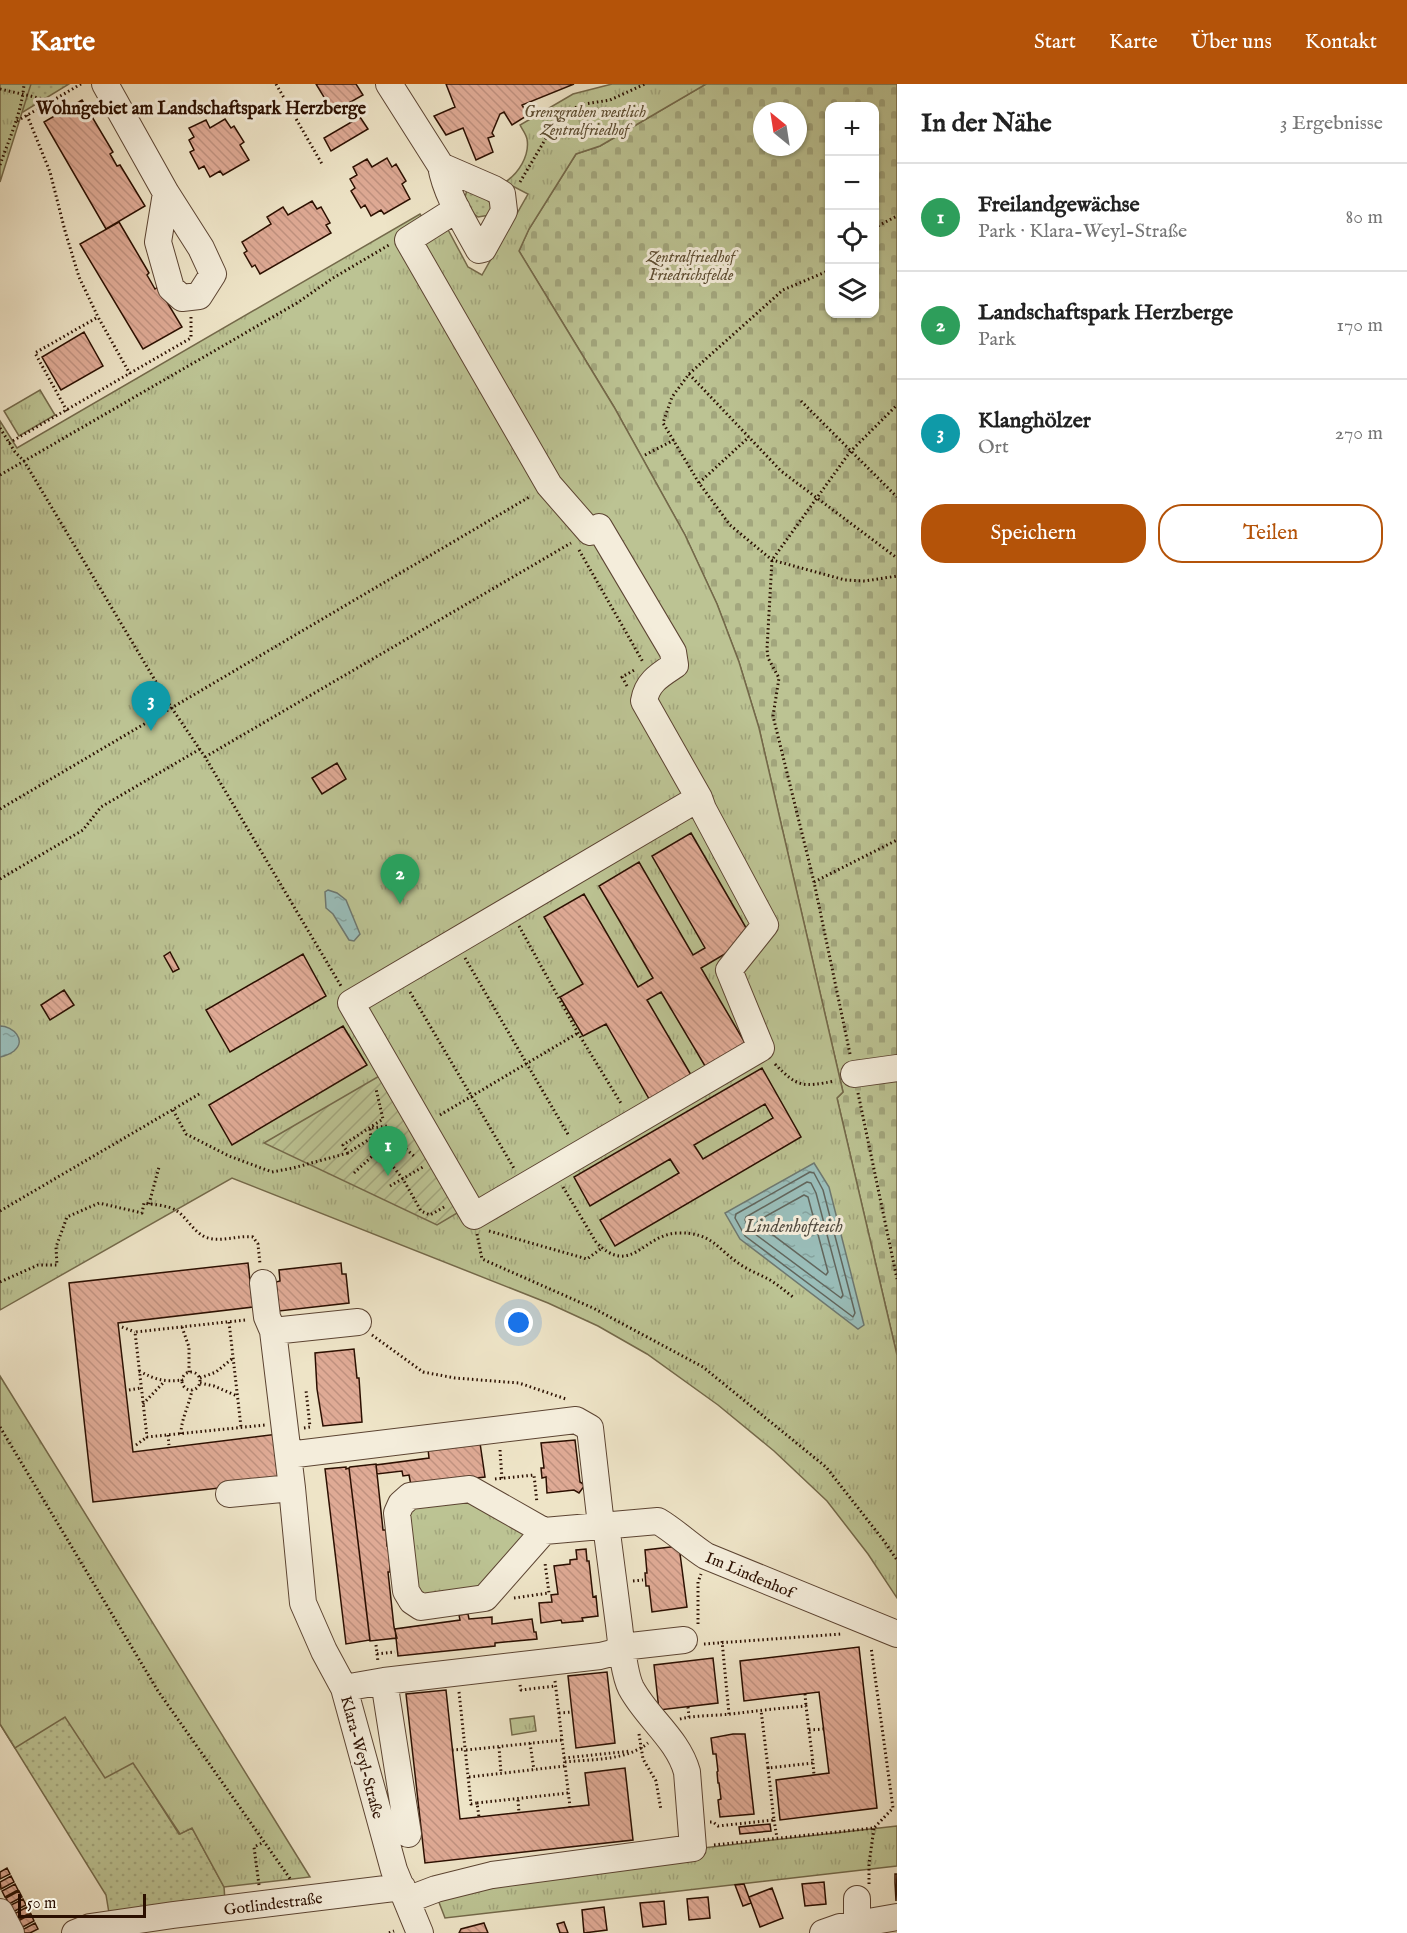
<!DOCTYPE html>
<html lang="de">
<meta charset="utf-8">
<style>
body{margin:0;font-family:"IM FELL English",serif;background:#f6f6f6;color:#222}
.controls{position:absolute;right:18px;top:18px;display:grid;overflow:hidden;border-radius:12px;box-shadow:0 2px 4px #0004}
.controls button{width:54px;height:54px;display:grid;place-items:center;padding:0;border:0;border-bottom:2px solid #e0e0e0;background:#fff;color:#222;font:30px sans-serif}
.compass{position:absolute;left:753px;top:18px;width:54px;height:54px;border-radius:50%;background:#fff;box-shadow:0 2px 4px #0004;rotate:330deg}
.scale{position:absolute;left:18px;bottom:15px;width:128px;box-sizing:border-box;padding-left:6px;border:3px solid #2b0f00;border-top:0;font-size:16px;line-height:21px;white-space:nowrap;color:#2b0f00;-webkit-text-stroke:4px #f4eddb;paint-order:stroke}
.you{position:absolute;left:519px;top:1239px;width:21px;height:21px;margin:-15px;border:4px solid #fff;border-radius:50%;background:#1a73e8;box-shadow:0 0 0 9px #1a73e833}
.badge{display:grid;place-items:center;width:39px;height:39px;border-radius:50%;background:#b45309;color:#fff;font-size:20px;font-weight:700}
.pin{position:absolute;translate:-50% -50px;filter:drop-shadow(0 2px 3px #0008)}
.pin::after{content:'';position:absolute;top:32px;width:21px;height:18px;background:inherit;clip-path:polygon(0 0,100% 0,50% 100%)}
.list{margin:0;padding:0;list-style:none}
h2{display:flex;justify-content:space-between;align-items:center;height:78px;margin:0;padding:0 24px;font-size:26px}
h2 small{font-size:20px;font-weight:400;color:#767676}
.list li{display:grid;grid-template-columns:39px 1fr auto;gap:18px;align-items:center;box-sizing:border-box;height:108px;padding:0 24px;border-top:2px solid #e0e0e0}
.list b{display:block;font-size:22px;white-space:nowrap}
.list p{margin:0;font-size:20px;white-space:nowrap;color:#767676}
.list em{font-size:20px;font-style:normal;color:#767676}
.actions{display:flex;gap:12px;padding:18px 24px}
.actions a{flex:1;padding:14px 0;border:2px solid #b45309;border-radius:24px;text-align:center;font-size:21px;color:#b45309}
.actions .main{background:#b45309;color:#fff}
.icon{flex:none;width:33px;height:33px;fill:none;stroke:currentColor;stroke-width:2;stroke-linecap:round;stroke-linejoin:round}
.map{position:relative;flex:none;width:897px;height:1849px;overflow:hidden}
header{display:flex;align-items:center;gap:36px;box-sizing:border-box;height:84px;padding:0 30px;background:#b45309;color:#fff}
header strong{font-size:28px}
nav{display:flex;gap:33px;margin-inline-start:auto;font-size:21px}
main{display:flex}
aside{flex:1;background:#fff}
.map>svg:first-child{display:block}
.grass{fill:url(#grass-dots);stroke:#74694a;stroke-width:1.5}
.cemetery{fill:url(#cemetery-stones);stroke:#74694a;stroke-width:1.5;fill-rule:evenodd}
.park{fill:url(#park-tufts);stroke:#74694a;stroke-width:1.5}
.garden{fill:url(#garden-furrows);stroke:#74694a;stroke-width:1.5}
.water{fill:url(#water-ripples);stroke:#6e7870;stroke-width:1.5}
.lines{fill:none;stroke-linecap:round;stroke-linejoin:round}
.shore{stroke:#62665d;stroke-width:1.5}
.building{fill:url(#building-back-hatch);stroke:#2b0f00;stroke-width:1.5;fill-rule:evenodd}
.minor-casing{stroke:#5c4432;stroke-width:28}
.path{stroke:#2b0f00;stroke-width:3;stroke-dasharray:1.5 3;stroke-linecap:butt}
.minor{stroke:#f4eddb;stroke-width:26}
.labels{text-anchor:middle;stroke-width:6;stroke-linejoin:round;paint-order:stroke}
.park-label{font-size:16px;font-style:italic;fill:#5e4e33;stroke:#f4eddb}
.street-label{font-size:16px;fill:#2b0f00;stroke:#f4eddb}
.neighbourhood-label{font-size:18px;font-weight:bold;fill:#2b0f00;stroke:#f4eddb}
.water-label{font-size:18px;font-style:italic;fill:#524c41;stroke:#f4eddb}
</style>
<header>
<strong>Karte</strong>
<nav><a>Start</a><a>Karte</a><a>Über uns</a><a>Kontakt</a></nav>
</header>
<main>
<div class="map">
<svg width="897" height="1849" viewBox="0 0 897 1849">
<defs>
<pattern id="grass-dots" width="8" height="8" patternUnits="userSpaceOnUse" patternTransform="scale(1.5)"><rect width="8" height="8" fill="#bcc393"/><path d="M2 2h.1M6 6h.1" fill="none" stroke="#a2a67d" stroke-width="1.8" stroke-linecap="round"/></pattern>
<pattern id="cemetery-stones" width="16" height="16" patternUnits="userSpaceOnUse" patternTransform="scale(1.5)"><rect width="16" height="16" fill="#bcc393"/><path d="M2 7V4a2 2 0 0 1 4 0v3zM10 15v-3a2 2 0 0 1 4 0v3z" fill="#a2a67d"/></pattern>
<pattern id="park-tufts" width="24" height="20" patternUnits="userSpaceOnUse" patternTransform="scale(1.5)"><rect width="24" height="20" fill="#bcc393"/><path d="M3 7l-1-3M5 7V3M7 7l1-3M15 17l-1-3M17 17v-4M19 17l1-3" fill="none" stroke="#a2a67d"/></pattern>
<pattern id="garden-furrows" width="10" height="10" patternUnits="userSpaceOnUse" patternTransform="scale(1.5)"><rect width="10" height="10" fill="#bcc393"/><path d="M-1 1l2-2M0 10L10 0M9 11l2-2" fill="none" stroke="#a2a67d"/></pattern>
<pattern id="water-ripples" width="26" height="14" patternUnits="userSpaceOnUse" patternTransform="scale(1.5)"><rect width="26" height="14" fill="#9abeba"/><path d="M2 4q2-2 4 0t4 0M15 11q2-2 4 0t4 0" fill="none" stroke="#85a29e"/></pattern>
<pattern id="building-back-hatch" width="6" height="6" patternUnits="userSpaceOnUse" patternTransform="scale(1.5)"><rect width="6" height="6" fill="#dfaa95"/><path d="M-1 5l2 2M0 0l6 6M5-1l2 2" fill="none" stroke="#c0917f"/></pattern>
</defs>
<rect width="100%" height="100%" fill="#eee4c7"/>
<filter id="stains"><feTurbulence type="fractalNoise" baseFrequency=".00333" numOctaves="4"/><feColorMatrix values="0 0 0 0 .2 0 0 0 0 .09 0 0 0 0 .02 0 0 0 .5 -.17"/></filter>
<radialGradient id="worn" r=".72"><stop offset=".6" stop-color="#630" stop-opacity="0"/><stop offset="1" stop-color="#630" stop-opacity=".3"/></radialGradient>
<!-- grass -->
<path class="grass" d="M0,0h69l-46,28z
M467,106h11l13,14 2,7 -3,4 -12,2 -4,-3 -9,-17z
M0,1351l133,327 46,72 13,-6 32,59 1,14 -116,12 -3,-18 -106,-171z"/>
<!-- cemetery -->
<path class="cemetery" d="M706,0h191v1271l-60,-257 6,-6 -84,-364 -20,-66 -22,-58 -32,-69 -71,-128 -95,-156 10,-22 47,-75 24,-8zM830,22h44v208h-44zM762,27h36v36h-36z"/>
<!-- park -->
<path class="park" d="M0,0h31l-31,98z
M612,0h94l-106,62 -24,8 -47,75 -10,22 95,156 71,128 32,69 22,58 20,66 84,364 -6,6 60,257v243l-29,-44 -41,-53 -53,-50 -56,-46 -71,-51 -49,-28 -50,-23 -316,-125 -232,132v-889l17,27 403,-234 13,19 13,-7 22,41 14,8 46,-81 -23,-12c13,-8 25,-26 22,-43 -1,-5 -5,-10 -7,-14l53,-31z
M40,306l15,25 -36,21 -15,-25z
M0,1292l310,501 -86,10 -32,-59 -12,6 -47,-71 -28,15 -40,-61 -50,31 -15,-24z
M462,1413l66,33 -42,61 -66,9 -17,-81 6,-13z
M534,1632l2,15 -24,4 -2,-16z
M897,1742v40l-452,52 -15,-39z"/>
<!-- garden -->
<path class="garden" d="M381,991l83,134 -27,16 -173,-82z"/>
<!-- water -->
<path class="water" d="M328,806l9,3 9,7 14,34 -6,7 -5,-1 -16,-26 -7,-6 -1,-16z
M0,942c13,0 27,14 14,25 -4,3 -9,5 -14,6z
M814,1079l15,24 35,138 -6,4 -118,-90 -15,-26z"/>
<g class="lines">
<!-- shore -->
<path class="shore" d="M810,1088l4,1 9,17 32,123 -2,4 -108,-81 -10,-18 1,-4z
M807,1098l4,1 5,10 27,102 -2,3 -90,-67 -6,-11 1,-3z
M804,1111l4,2 20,75 -2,3 -69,-52 2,-3z"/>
</g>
<!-- building -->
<path class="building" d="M316,0h40l7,11 -30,17z
M446,0h128l-52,21 6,10 -16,10 -8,-13 -4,2 -8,19 2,3 -6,2 5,14 -17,8 -13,-32 -17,7 -12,-19 21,-9z
M82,16l31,52 -3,2 3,5 4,7 3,-1 25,41 -39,23 -62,-107z
M360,33l8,12 -37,22 -7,-13z
M225,35l6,9 3,-2 10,16 -4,3 9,15 -26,15 -3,-4 -10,6 -6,-11 -5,3 -9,-17 4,-2 -5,-10 5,-3 -5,-9 17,-8 4,8z
M387,74l5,9 4,-3 10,17 -4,3 8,15 -26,15 -3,-4 -10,6 -6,-11 -4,3 -10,-17 4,-3 -5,-9 7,-4 -4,-8 14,-8 5,8z
M312,117l5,8 4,-2 9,16 -4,2 5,8 -71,41 -5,-9 -3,2 -8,-14 3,-2 -5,-9 29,-18 -4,-7 16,-10 5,8z
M119,138l30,51 -2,2 8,14 3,-2 24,40 -39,22 -63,-105z
M84,248l19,34 -42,24 -19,-33z
M337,679l9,16 -24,15 -10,-16z
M691,749l61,105 -51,30 47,80 -40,23 -47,-79 -14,8 47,80 -42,24 -46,-80 -23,12 -23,-39 23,-13 -39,-67 40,-23 54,93 15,-9 -54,-92 40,-24 54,93 12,-7 -53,-92z
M170,868l9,17 -6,3 -9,-16z
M303,870l23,42 -96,56 -24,-42z
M64,906l10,15 -24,15 -9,-15z
M343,942l24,39 -135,80 -23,-40z
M762,984l39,69 -186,109 -15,-26 79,-47 -9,-14 -80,47 -16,-29zM765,1020l8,14 -70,41 -9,-14z
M248,1179l5,44 -135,16 15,129 145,-18 5,47 -190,21 -24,-219z
M341,1179l1,11h4l3,29 -70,8 -3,-29 4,-1 -1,-11z
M354,1265l3,29h2l3,44 -39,4 -6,-37 -2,-36z
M575,1356l5,42 5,3 -6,8 -5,-3 -27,3 -1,-16 -4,1 -1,-10h3l-3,-25z
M480,1359l5,34 -74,8 -2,-10 -6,1 -1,-5 -25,3 -1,-9 53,-7 -1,-9z
M376,1380l7,66h3l1,16h2l1,26h-2l6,55 3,11 -27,3 -21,-173 1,-1z
M346,1383v2l3,-1 21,172 -24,4 -21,-175z
M679,1462l8,61 -35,5 -3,-26h-3l-1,-13h2l-2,-23z
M586,1465l1,12h2l4,36 3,-1 2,20 -16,2 1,3 -21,2 -1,-3 -20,3 -2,-20 13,-1 -1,-7 7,-1 -4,-28 16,-2v-4l7,-1 -1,-9z
M468,1530l1,5 23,-2v7l40,-5 2,13h2l1,7 -42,4v3l-97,10 -3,-27 65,-9 -1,-5z
M859,1563l18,161 -97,12 -4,-40 53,-7 -10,-81 -75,9 -4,-40z
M713,1574l5,45 -59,7 -5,-45z
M607,1588l8,71 -39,5 -8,-72z
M446,1606l14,129 129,-14 -4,-32 40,-5 8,72 -208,23 -19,-169z
M733,1650h12l9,80 -34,3 -2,-17 3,-1 -2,-16h-1l-1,-11 1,-1 -2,-17h-3l-2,-16z
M770,1740l1,7 -31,3 -1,-7z
M7,1784l3,6 -10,5v-7z
M895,1790h2l-1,27 -1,-18z
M11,1792l3,6 -13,7 -1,-7z
M824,1798l2,22 -21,2 -3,-22z
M15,1800l3,6 -13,7 -3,-6z
M744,1800l7,19 -8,3 -8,-21z
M772,1804l11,30 -23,9 -11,-30z
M19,1807l3,6 -13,7 -3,-6z
M708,1813l2,21 -21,2 -2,-21z
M23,1815l3,6 -13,7 -4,-6z
M664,1817l2,23 -23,3 -3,-24z
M27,1823l3,6 -13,7 -3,-6z
M604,1823l3,23 -23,3 -2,-23z
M31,1830l3,7 -13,7 -3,-7z
M564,1838l4,11h-8l-3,-9z
M35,1839l3,6 -8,4h-6l-2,-3z
M484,1839l4,10h-29l2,-4z"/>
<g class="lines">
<!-- minor casing -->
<g class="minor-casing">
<path id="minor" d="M105,0l61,109 35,55 12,26 -14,22 -17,2 -11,-10 -13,-46 8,-49
M389,0l52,82c5,29 24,58 38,84l4,-1 21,-38 -2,-17 -8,-5 -53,-23
M457,125l-49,31 141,245 41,47 9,-5 74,125 2,13c-15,10 -28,17 -31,36l55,97 4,11 62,116 -36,45 32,78 -287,168 -123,-213 348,-205
M854,990l43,-6
M263,1199l4,34 6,14 19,157 11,115 21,48 20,37 50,182 26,63
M273,1247l85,-9
M288,1371l288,-35 14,8 11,97
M229,1410l63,-6
M544,1447l-59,67 -64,9 -9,-6 -6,-10 -9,-78 4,-9 9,-8 60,-7 74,42 114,-10c17,10 31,24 48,35l191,78
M384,1597l24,153
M344,1604l40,-7 216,-25 12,-3 10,-6 62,-7
M407,1816l29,-11 56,-14 201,-27 -6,-76c-9,-33 -40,-54 -56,-84 -7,-14 -10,-46 -12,-63 -4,-33 -9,-67 -13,-100
M0,1828l11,21
M857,1840v-25
M75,1849l15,-6 83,-12 229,-28
M823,1849l17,-6 57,-10"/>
</g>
<!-- path -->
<path class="path" d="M276,0l46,80
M0,5l52,12 29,-17
M27,31l23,57 15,59 14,46 19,40 32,57
M17,37l33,-19
M0,81c9,-26 22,-53 24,-81
M520,98l38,-64 14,-9 13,-5 25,-4 35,-16
M874,144l23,-12
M830,186l-47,20 -94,84 -17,23 -9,26 36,60 31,42 42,35 73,20 20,1 32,-5
M689,290l92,97 116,87
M801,317l96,96
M67,327l-32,-58 63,-36
M0,344l15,24 9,9 147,246 34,50 136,229
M9,359l182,-105v-22
M645,371l29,-15
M0,391l297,-172 36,-25 56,-33
M699,399l50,-46
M579,466l64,112
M627,602l-5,-9 14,-8
M205,673l366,-214
M0,725l531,-313
M0,795l83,-49 18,-23 99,-58
M814,798l83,-42
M519,842l59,107 44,72
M465,874l104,178
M410,908l105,178
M850,970l-36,-172 -41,-166 6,-38 -11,-20 -1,-9 5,-89 78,-108 47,-47
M775,980c23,24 28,23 60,17
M858,1009l39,186
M173,1026l13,24 43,22 43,16 21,-4 55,-15
M440,1031l138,-82
M372,1044l15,-2 9,14 18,16
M370,1045l1,9 -23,15 -5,-8 40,-26 -7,-30
M371,1055l32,40 18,32 9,4 16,-9
M354,1089l26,-24 23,-13
M390,1102l33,-19
M563,1103l33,55c35,36 47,-8 82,-9 34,-1 39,16 63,32 9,6 20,10 29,15 8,5 15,11 23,17
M149,1120l10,-37
M0,1127l201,-118
M489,1147l98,28 15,-11
M477,1150l5,25 111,49 110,59 123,100 58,74 13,19
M0,1198l38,-17h19l-1,-18 11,-30 32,-14 43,10 2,-10c10,2 25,2 33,8 10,7 16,20 28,26 15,6 32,-2 48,0l5,7 2,20
M245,1236l-110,12 12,105 118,-12
M229,1238l12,105
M122,1243l13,5
M182,1243l7,20v26
M372,1251l51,37 32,6 64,5 47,16
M139,1287c17,9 25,11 44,9
M182 1297a9 9 0 1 1 18 0a9 9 0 1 1-18 0Z
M200,1294l16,-6 17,-14
M200,1299l14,3 23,10
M129,1306l12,-2
M143,1320l21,-22
M0,1343l158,264 133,189
M304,1344l6,-1 -4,-37
M181,1350c0,-15 8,-28 11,-44
M168,1351l1,10
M136,1361l11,-8
M500,1366l2,29
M495,1395l39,-4 3,28
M633,1497l10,-1
M514,1514l35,-5 -4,-30
M698,1540v-42l3,-8
M722,1557l7,73
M704,1560l137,-10
M376,1561l2,17
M377,1570l18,-2
M555,1597l15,126
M520,1601l1,5 35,-4
M459,1608l12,112 6,-1 2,14
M805,1610l1,12
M688,1623l1,10
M559,1629l13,-1
M680,1635c16,-4 34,-3 51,-5 25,-3 50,-6 75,-8l7,57 -45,5 -7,-58
M809,1646l15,-1
M639,1650l4,25 13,22 5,29
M530,1659l4,27
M499,1663l2,26
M452,1666l13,-1
M466,1666l96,-10
M564,1674l67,-7
M565,1678c27,-3 61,-1 83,-19
M813,1679l1,12
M469,1693l96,-11
M518,1716l1,13
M477,1719l91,-10
M774,1736l3,18
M710,1738h3l5,4 56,-6 -6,-52
M714,1761l160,-17 19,-20 -22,-161
M869,1800v-20l5,-36
M259,1801l-5,-38 10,-5
M389,1849l5,-2"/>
<!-- minor -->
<use href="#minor" class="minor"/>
</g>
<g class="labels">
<!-- park labels -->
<g class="park-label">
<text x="585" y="33">Grenzgraben westlich<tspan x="585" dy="18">Zentralfriedhof</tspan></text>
<text x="691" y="178">Zentralfriedhof<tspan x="691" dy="18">Friedrichsfelde</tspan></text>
</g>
<!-- street labels -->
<g class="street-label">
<text transform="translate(750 1490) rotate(23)" y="6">Im Lindenhof</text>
<text transform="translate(363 1673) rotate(75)" y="6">Klara-Weyl-Straße</text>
<text transform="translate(273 1819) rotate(-7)" y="6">Gotlindestraße</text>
</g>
<!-- neighbourhood labels -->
<g class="neighbourhood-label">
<text x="201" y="30">Wohngebiet am Landschaftspark Herzberge</text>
</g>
<!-- water labels -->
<g class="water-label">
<text x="794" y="1148">Lindenhofteich</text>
</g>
</g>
<rect width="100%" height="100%" filter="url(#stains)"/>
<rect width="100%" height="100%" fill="url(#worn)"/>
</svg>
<div class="controls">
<button>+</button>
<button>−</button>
<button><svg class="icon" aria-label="locate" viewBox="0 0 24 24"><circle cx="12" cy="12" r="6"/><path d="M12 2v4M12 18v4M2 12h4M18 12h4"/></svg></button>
<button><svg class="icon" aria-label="layers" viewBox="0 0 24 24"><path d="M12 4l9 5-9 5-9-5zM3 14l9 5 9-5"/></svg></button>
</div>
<svg class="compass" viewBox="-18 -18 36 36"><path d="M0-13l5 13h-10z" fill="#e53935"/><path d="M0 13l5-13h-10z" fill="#767676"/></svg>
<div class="scale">50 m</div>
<div class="you"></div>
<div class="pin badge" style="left:388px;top:1092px;background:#2e9e5b">1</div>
<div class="pin badge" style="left:400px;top:820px;background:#2e9e5b">2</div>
<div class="pin badge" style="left:151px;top:647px;background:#0f9aa8">3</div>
</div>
<aside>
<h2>In der Nähe<small>3 Ergebnisse</small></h2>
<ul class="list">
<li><span class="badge" style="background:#2e9e5b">1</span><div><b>Freilandgewächse</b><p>Park · Klara-Weyl-Straße</p></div><em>80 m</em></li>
<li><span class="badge" style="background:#2e9e5b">2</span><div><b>Landschaftspark Herzberge</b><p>Park</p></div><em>170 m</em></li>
<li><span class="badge" style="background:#0f9aa8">3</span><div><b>Klanghölzer</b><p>Ort</p></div><em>270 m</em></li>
</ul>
<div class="actions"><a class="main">Speichern</a><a>Teilen</a></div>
</aside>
</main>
